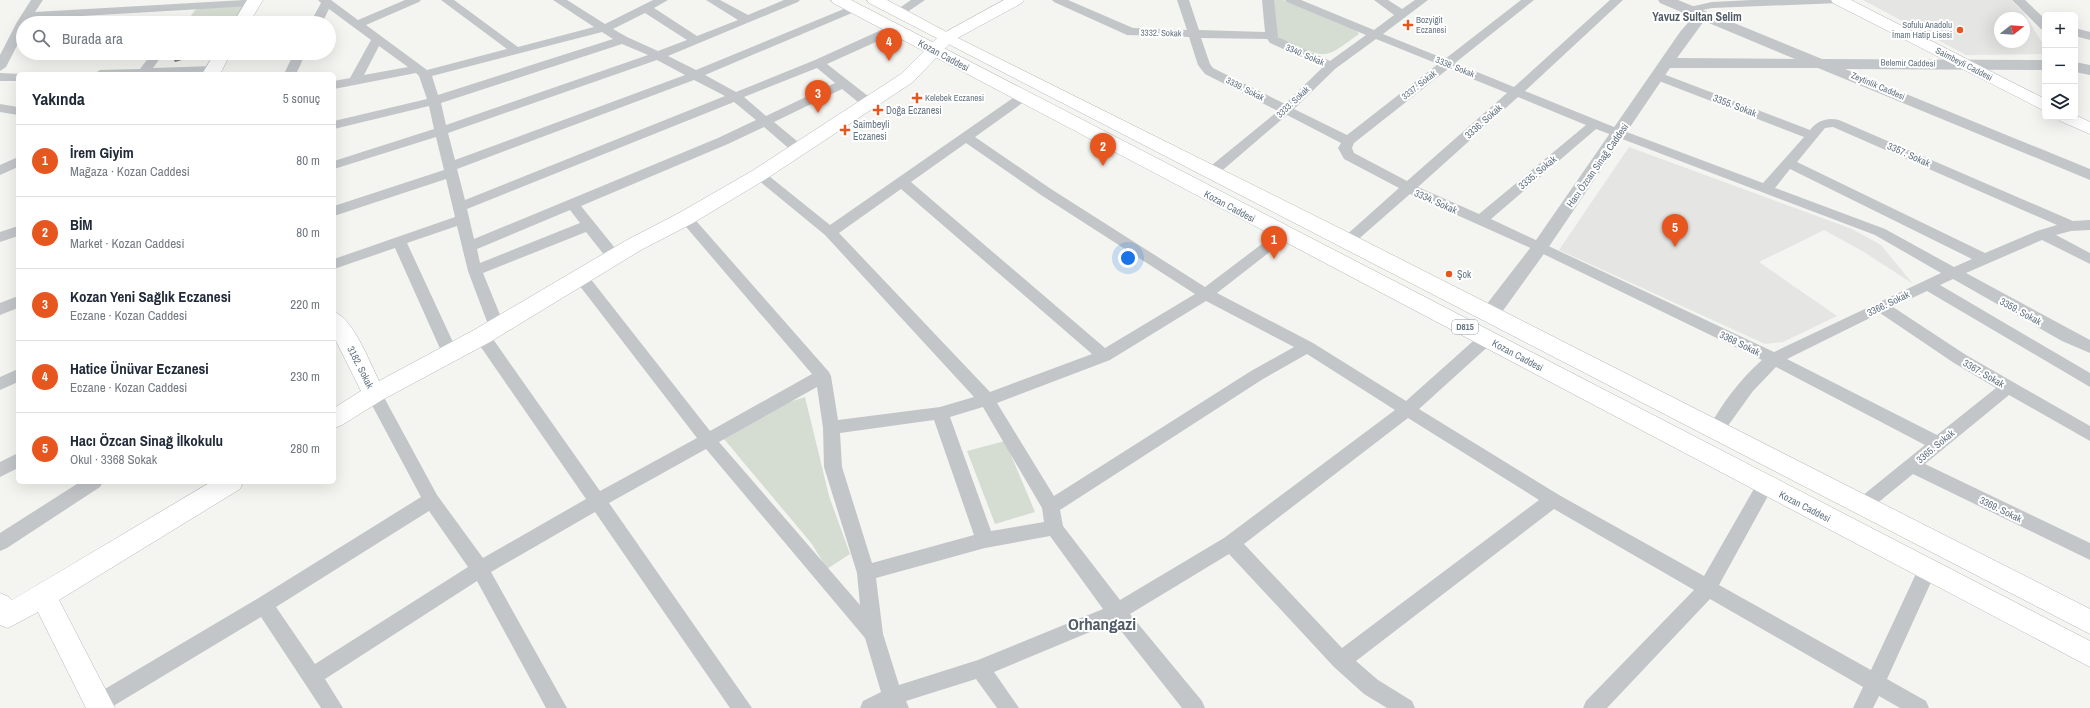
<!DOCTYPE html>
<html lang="tr">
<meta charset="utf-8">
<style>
body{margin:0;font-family:"Archivo Narrow",sans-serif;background:#f2f2f3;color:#1f2937}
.controls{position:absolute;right:12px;top:12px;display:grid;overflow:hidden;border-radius:6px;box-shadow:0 4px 16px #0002}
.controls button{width:36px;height:36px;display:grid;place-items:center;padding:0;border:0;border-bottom:1px solid #e0e1e3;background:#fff;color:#1f2937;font:20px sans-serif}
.compass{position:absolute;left:1994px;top:12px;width:36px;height:36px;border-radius:50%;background:#fff;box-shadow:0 4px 16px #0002;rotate:73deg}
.you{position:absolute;left:1128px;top:258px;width:14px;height:14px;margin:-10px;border:3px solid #fff;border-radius:50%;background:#1a73e8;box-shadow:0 0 0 6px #1a73e833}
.badge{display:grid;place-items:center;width:26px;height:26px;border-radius:50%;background:#e7561e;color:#fff;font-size:13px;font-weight:700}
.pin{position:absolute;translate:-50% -33px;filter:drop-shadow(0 1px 2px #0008)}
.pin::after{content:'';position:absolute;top:21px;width:14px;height:12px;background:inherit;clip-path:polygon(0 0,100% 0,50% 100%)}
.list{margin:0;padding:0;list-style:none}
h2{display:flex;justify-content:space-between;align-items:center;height:52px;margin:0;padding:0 16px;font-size:17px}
h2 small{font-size:13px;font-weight:400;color:#747a83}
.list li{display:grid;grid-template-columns:26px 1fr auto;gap:12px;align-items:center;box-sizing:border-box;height:72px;padding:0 16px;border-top:1px solid #e0e1e3}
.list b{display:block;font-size:15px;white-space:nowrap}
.list p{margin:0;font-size:13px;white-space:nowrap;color:#747a83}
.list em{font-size:13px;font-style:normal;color:#747a83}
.icon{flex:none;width:22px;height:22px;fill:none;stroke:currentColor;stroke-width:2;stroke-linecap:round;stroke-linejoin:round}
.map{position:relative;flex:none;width:2090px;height:708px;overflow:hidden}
.search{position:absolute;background:#fff;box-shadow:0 4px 16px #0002;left:16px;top:16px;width:320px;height:44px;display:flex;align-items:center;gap:10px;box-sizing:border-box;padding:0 14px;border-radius:22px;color:#747a83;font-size:15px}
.panel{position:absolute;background:#fff;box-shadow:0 4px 16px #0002;left:16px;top:72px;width:320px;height:412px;border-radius:6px}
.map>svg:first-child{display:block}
.built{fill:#e5e6e4;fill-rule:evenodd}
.green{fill:#d5dcd1}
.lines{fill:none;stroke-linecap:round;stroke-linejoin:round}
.secondary-casing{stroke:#b4b9be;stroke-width:1}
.trunk-casing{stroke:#b5b8bb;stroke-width:1}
.minor{fill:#c2c6c9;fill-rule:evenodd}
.tertiary{fill:#c2c6c9;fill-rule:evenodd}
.secondary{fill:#fff;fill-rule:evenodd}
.trunk{fill:#fff;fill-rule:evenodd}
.shaded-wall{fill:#797d82}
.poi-dot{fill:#e7561e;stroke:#fff;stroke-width:1.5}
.labels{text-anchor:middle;stroke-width:4;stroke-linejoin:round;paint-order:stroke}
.far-poi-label{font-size:9px;fill:#637382;stroke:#fff;text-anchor:start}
.far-street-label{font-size:9px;fill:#637382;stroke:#fff}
.shield{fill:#fff;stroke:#929da8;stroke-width:1}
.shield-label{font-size:9px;font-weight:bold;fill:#637382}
.street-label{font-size:10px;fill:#637382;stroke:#fff}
.poi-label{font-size:10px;fill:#637382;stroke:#fff;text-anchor:start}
.far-district-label{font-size:12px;font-weight:bold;fill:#515c67;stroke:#fff}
.near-district-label{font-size:17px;font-weight:bold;fill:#515c67;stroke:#fff}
</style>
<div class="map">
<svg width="2090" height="708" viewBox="0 0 2090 708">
<rect width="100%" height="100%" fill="#f4f5f0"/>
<!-- built -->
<path class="built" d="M1863,0h148l13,13 21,34v7l-79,1zM2000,18h24v24h-24z
M1629,147l223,82 29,16 32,39 -49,-32 -40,-22 -65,32 78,54 -54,26 -18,2 -206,-94z"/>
<!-- green -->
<path class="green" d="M1269,0h14l74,31 2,3c-30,21 -30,27 -65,11 -7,-3 -15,-5 -18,-12 -4,-10 -5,-22 -7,-33z
M245,6l-10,17h-49l9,-13 6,-2z
M805,397l24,99 21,58 -23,15 -15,-25 -88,-105 59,-35z
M1005,441l30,71 -40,12 -28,-73z"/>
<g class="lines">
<!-- secondary casing -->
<g class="secondary-casing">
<path id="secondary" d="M247,0h16l-14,23h-16z
M1004,0h20l-2,3 -70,38 -39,41 -147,97 -73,44 -52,27 -151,92 -108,58 -40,25 -8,3v-20l27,-17 -27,-54v-25c19,6 36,51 45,69l95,-51 153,-90 52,-27 73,-42 149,-97 39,-39z
M1831,0h20l194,99v12l-212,-108z
M215,53h16l-11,21h-18z
M2075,115l15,7v12l-30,-13 -3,-4h18z
M211,482h32l-3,7 -181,111 56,108h-29l-48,-96 -30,16 -8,-3v-32l9,4 3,3z"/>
</g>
<!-- trunk casing -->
<g class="trunk-casing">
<path id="trunk" d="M831,0h20l1239,641v26l-1257,-664z
M867,0h20l65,35 403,201 735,373v25l-1221,-631z"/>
</g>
<!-- minor -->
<path class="minor" d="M31,0h12l-8,12 209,-12h10l4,3 -6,3 -221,13 -2,4h-6v11l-17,33 -6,4v-16l17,-33z
M318,0h13l27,20 47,-20h16l-2,2 -53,23 61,45 80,-21 -66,-49h13l64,47 76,-20 -41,-27h14l38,24 48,-24h15l-14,8 43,28 41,-16 -32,-20h14l28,15 36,-15h16l-2,2 -130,54 28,14 155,-64h8l2,2 -2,2 -154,65 31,17 79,-32 75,-34 4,-1 6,4 -2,3 -71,32 46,36 1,3 -1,3h-10l-21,-17 -68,33 29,24 2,3 -2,3h-10l-29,-25 -36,17 -147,62 38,47 2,4 -2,4h-10l-23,-29 -103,41 22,54 -2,4 -6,2 -6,-2 -2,-4 -21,-56 -11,-45 -50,17 51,110 -2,4 -6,2 -6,-2 -2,-4 -47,-105 -61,21v-10l121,-42 -9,-38 -112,37v-10l110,-36 -8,-33 -102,32v-8l100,-32 -5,-23 -95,23v-8l93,-22 -8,-23 -3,-3 -82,16v-8l16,-3 21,-38 -42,-31 -7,14h-12l11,-20zM645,13l42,27 -29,11 -31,-14 -14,-8zM602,32l11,7 -175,56 -6,-19zM622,44l26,11 -202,70 -5,-22zM379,46l29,21 -44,8zM657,60l28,15 -230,85 -7,-27zM817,68l18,15 -69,33 -22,-19zM694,80l31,16 -260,104 -8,-31zM734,102l22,18 -38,18 -244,101 -7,-30zM570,210l10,13 -100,40 -3,-14z
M911,0h14l-22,15h-8l-2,-2 2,-2z
M1052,0h16l65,28 54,2 -10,-30h12l10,30 66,2 -3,-32h12l4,37 52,24 36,-26 -79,-33 -2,-2h16l73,30 20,-15 -20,-15h14l14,9 13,-9h13l-45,34 62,25 76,-59h13l-79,63 59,24 96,-87h13l-98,91 99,40 139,52 41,-46 -150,-58 -2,-3 6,-4 152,58c7,-9 17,-13 29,-10l234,101 17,-1v10l-19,1 -15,4 34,18v11l-48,-24 -76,33 124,67v13l-28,-12 -109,-62 -13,6 150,88v14l-163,-96 -34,16 73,48 124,71v15l-81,-46 -84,69 165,79v17l-177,-86 -44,36 -6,2 -6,-2 -3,-5 3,-5 68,-55 -149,-78 -23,24 -31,43 -6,2 -6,-2 -2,-5c13,-24 33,-51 54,-69l-227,-110 -125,-56 -57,50h-10l-2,-3 2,-3 56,-50 -55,-29 -6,-11 3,-5 -54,-28 -70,60h-10l-2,-3 2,-3 71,-58 -73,-37 -7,-9 -9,-28 -62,-2 -73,-33zM1201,38l66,1 3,4 53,24 -38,37 -72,-36 -3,-4zM1376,39l62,25 -91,71 -53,-26 41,-40zM1448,69l59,24 -100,88 -53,-28 -2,-5 2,-5zM1518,97l68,28 -107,89 -61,-27zM1833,127l224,98 -20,6 -52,22 -188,-91 28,-34zM1596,129l279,106 66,38 -167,79 -283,-133zM1790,169l182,90 -18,8 -69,-38 -110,-41zM1880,313l74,50 42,25 -59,47 -150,-76z
M1751,0h95l-6,3 -128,5 -23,5 -6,-3 2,-2 27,-6z
M2012,0h13l20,19v11l-4,-1z
M2075,28l15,4v8l-15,-4z
M152,53h12l-11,15 60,-2 6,4 -2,3 -12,1h-111l6,-4 40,-1z
M294,53h12l-10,21h-12z
M0,73l21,1h-3v7h-18z
M1024,92l6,4 -2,3 -53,38 76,52 154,98 74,-56h10l2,3 -2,3 -72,56 96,50 93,58 75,-67 6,-2 6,2 2,4 -2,4 -74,67 140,86 145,81 55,-96 6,-2 6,2 3,5 -55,100 152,85 50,-107 7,-2 7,2 2,6 -50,110 39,22 3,7h-29l-21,-12 -6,12h-20l10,-21 -153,-88 -103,109h-24l3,-7 108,-111 -140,-81 -198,152 22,19 34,21 3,7h-28l-23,-14 -30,-27 -105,-113 -99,60 72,87 3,7h-23l-68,-86 -120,50 25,36h-22l-21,-29 -70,22 3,7h-49l3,-7 18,-9 -16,-54 -159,-189 -97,54 143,205h-22l-135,-196 -104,60 76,136h-21l-69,-127 -152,98 18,29h-22l-60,-91 -151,91h-18l-2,-5 3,-7 164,-97 164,-102 -55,-103 2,-4 6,-2 6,2 57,105 46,63 103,-59 -110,-159 -2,-4 2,-4 6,-2 6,2 112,159 97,-53 -121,-157 -3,-4 3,-4 5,-1 5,1 124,158 102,-57 -131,-153 -2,-3 2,-3h10l138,157 2,4 7,44 102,-13 34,-10 -149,-162 -73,-60 2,-3h10l66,53 190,-132zM966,143l75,52 154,99 -90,54 -194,-166zM901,189l191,165 -102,38 -151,-159zM1206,301l88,46 -43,24 -197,125 -57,-93 113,-43zM1307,354l88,56 -171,128 -104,62 -57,-74 -3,-16 203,-131zM817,387l6,41 1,39 33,106 3,32 -141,-163zM983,407l59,101 2,14 -53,9 -41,-114zM1408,418l131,82 -197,148 -98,-104zM934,420l40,115 -102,28 -30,-96 -2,-34zM429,511l39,56 -153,97 -39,-57zM1050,536l53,73 -125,51 -79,25 -16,-51 -7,-56 109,-30z
M0,104l18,3v8l-18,-3z
M18,157v10l-18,8v-10z
M18,226v10l-18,6v-10z
M18,296v12l-18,7v-12z
M18,369v13l-18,8v-13z
M18,453v15l-18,9v-15z
M80,482h23l-3,5 -93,61 -7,3v-18z"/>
<!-- tertiary -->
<path class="tertiary" d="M1658,0h20l144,59 223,1v10l-200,-1 245,100v11l-272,-112h-148l-124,183 -49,68 -7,2 -7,-2 -3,-5 3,-5 51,-66 146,-211 13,-15 -33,-14zM1704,21l91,38 -118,-1z
M2075,62l15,3v10l-15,-3z"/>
<!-- secondary -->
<use href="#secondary" class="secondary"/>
<!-- trunk -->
<use href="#trunk" class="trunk"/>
</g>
<!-- shaded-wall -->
<path class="shaded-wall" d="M170,53h36l-31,9z"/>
<!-- markers -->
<g class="poi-dot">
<path d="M1406 19h4v4h4v4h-4v4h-4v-4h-4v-4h4z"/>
<circle cx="1960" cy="30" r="4"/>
<path d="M915 92h4v4h4v4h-4v4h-4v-4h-4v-4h4z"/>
<path d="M876 104h4v4h4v4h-4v4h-4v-4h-4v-4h4z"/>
<path d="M843 124h4v4h4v4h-4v4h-4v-4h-4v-4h4z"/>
<circle cx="1449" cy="274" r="4"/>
</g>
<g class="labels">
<!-- far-poi labels -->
<g class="far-poi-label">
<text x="1416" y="23">Bozyiğit<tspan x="1416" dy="10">Eczanesi</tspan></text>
<text x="1952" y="28" text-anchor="end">Sofulu Anadolu<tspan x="1952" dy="10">İmam Hatip Lisesi</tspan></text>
<text x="925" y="101">Kelebek Eczanesi</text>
</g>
<!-- far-street labels -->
<g class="far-street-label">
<text transform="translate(1161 33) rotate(1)" y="3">3332. Sokak</text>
<text transform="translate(1305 55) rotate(23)" y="3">3340. Sokak</text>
<text transform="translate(1908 63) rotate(1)" y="3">Belemir Caddesi</text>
<text transform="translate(1964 64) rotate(27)" y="3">Saimbeyli Caddesi</text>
<text transform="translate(1455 67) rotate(22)" y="3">3338. Sokak</text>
<text transform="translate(1419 85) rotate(-38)" y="3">3337. Sokak</text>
<text transform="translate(1878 86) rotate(23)" y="3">Zeytinlik Caddesi</text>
<text transform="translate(1245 89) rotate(27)" y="3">3339. Sokak</text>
<text transform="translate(1293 102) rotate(-43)" y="3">3333. Sokak</text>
</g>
<!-- shield labels -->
<rect class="shield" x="1452" y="320" width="26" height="14" rx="3"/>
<g class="shield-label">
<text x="1465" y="330">D815</text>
</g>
<!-- street labels -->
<g class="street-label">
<text transform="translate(944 55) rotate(28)" y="4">Kozan Caddesi</text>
<text transform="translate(1735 105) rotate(21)" y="4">3355. Sokak</text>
<text transform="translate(1483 121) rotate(-42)" y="4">3336. Sokak</text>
<text transform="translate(1909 154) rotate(24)" y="4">3357. Sokak</text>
<text transform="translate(1597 165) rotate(-55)" y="4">Hacı Özcan Sinağ Caddesi</text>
<text transform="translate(1537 172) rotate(-40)" y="4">3335. Sokak</text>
<text transform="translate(1436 201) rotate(24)" y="4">3334. Sokak</text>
<text transform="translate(1230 206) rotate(28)" y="4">Kozan Caddesi</text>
<text transform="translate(1888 303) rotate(-26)" y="4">3366. Sokak</text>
<text transform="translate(2021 311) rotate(29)" y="4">3359. Sokak</text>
<text transform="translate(1740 343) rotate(26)" y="4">3368 Sokak</text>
<text transform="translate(1518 355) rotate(28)" y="4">Kozan Caddesi</text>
<text transform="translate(361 367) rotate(63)" y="4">3182. Sokak</text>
<text transform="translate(1984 373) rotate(30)" y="4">3367. Sokak</text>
<text transform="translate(1935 446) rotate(-40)" y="4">3365. Sokak</text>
<text transform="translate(1805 506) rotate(27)" y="4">Kozan Caddesi</text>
<text transform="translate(2001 509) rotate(26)" y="4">3369. Sokak</text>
</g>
<!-- poi labels -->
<g class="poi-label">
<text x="886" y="114">Doğa Eczanesi</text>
<text x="853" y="128">Saimbeyli<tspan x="853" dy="12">Eczanesi</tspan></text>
<text x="1457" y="278">Şok</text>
</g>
<!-- far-district labels -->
<g class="far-district-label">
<text x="1697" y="21">Yavuz Sultan Selim</text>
</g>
<!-- near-district labels -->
<g class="near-district-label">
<text x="1102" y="630">Orhangazi</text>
</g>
</g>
</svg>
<div class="controls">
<button>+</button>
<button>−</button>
<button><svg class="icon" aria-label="layers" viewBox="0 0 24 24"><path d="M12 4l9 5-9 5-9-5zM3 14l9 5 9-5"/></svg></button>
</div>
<svg class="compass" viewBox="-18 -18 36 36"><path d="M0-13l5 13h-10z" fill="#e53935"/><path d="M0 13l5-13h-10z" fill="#747a83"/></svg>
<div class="you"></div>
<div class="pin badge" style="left:1274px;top:259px">1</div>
<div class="pin badge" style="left:1103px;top:166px">2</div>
<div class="pin badge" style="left:818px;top:113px">3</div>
<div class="pin badge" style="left:889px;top:61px">4</div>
<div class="pin badge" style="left:1675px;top:247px">5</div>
<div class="search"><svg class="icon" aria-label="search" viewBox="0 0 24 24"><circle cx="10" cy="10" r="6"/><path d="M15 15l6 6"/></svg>Burada ara</div>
<section class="panel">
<h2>Yakında<small>5 sonuç</small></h2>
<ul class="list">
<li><span class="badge">1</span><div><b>İrem Giyim</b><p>Mağaza · Kozan Caddesi</p></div><em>80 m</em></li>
<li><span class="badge">2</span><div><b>BİM</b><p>Market · Kozan Caddesi</p></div><em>80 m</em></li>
<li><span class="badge">3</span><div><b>Kozan Yeni Sağlık Eczanesi</b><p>Eczane · Kozan Caddesi</p></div><em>220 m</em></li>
<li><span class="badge">4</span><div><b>Hatice Ünüvar Eczanesi</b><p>Eczane · Kozan Caddesi</p></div><em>230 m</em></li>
<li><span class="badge">5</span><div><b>Hacı Özcan Sinağ İlkokulu</b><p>Okul · 3368 Sokak</p></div><em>280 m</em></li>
</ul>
</section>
</div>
